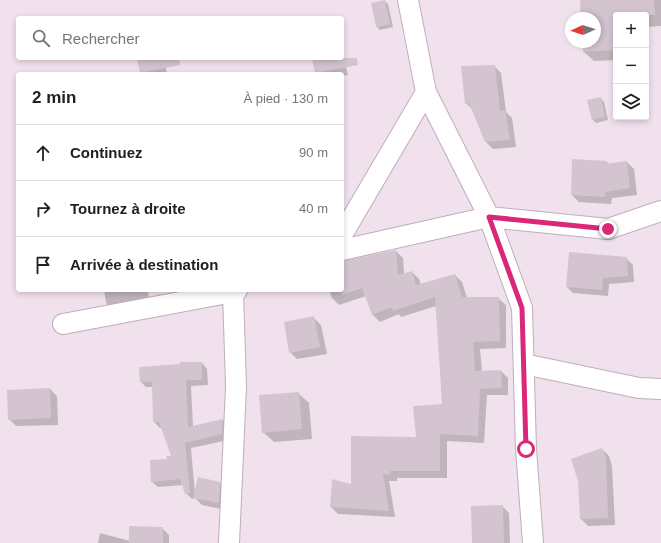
<!DOCTYPE html>
<html lang="fr">
<meta charset="utf-8">
<style>
body{margin:0;font-family:Helvetica,sans-serif;background:#f6f6f6;color:#202124}
.controls{position:absolute;right:12px;top:12px;display:grid;overflow:hidden;border-radius:4px;box-shadow:0 2px 6px #0003}
.controls button{width:36px;height:36px;display:grid;place-items:center;padding:0;border:0;border-bottom:1px solid #e0e0e0;background:#fff;color:#202124;font:20px sans-serif}
.compass{position:absolute;left:565px;top:12px;width:36px;height:36px;border-radius:50%;background:#fff;box-shadow:0 2px 6px #0003;rotate:267deg}
.stop{position:absolute;width:12px;height:12px;margin:-9px;border:3px solid #db2777;border-radius:50%;background:#fff}
.stop.end{background:#db2777;border-color:#fff;box-shadow:0 1px 4px #0008}
.list{margin:0;padding:0;list-style:none}
h2{display:flex;justify-content:space-between;align-items:center;height:52px;margin:0;padding:0 16px;font-size:17px}
h2 small{font-size:13px;font-weight:400;color:#757577}
.list li{display:grid;grid-template-columns:26px 1fr auto;gap:12px;align-items:center;box-sizing:border-box;height:56px;padding:0 16px;border-top:1px solid #e0e0e0}
.list b{display:block;font-size:15px;white-space:nowrap}
.list em{font-size:13px;font-style:normal;color:#757577}
.icon{flex:none;width:22px;height:22px;fill:none;stroke:currentColor;stroke-width:2;stroke-linecap:round;stroke-linejoin:round}
.map{position:relative;flex:none;width:661px;height:543px;overflow:hidden}
.search{position:absolute;background:#fff;box-shadow:0 2px 6px #0003;left:16px;top:16px;width:328px;height:44px;display:flex;align-items:center;gap:10px;box-sizing:border-box;padding:0 14px;border-radius:4px;color:#757577;font-size:15px}
.panel{position:absolute;background:#fff;box-shadow:0 2px 6px #0003;left:16px;top:72px;width:328px;height:220px;border-radius:4px}
.map>svg:first-child{display:block}
.shadow{fill:#0003}
.building{fill:#d4c4d0}
.lines{fill:none;stroke-linecap:round;stroke-linejoin:round}
.minor-casing{stroke:#beaeba;stroke-width:22}
.minor{stroke:#fff;stroke-width:20}
.route{stroke:#db2777;stroke-width:5}
</style>
<div class="map">
<svg width="661" height="543" viewBox="0 0 661 543">
<rect width="100%" height="100%" fill="#f1e1ed"/>
<!-- shadow -->
<path class="shadow" d="M605,0h56v26l-15,1v-12h-30v45l-22,1 -10,-9v-10h11v-24h-13z
M384,1l4,3 5,23 -13,3 -3,-3z
M342,50l6,25 -6,1v-2h-25l-1,-1 -3,-15h29z
M138,58h26l3,16h-25l-1,-2z
M494,66l7,7 5,39 6,6 4,29 -23,2 -7,-7 -13,-32 -7,-7z
M600,98l4,4 4,18 -12,3 -3,-3z
M606,162l3,2 18,-2 7,7 3,26 -25,3 -1,6 -32,-2 -7,-7z
M396,251l7,7 1,16 8,-2 7,7 2,6 34,-10 7,7 5,16h31l8,7v43l-26,1 2,22h19l7,7v17h-21l-3,48 -37,-2v37h-50v3h-8l6,36 -57,-3 -7,-7 21,-21 65,-48 26,-34 -7,-98 -35,11 -2,-3 -19,8 -7,-7 -7,-19 -27,9 -7,-7 -3,-8h13v-28h3z
M626,258l7,7 1,17 -25,2 -1,12 -35,-3 -6,-6z
M104,290h44l1,10 -37,9 -6,-6z
M314,318l7,7 6,29 -30,5 -7,-7z
M202,363l5,6 1,16 -17,1 2,41 30,-7 5,6v14l-37,8 4,46 25,-11 7,7 -1,20 -24,-5 -7,-7 -3,1 -6,-6 -3,-8 -25,2 -6,-5 16,-22 5,-3 -11,-30 -2,1 -6,-6 -1,-35h-7l-5,-5z
M50,389l7,7 1,29 -42,1 -7,-7z
M298,393l11,10 3,36 -38,3 -11,-10z
M602,449l7,7 3,10 3,59 -27,1 -7,-7z
M502,506l7,7 1,30h-37z
M162,528l7,7v8h-71l2,-10 30,8z"/>
<!-- building -->
<path class="building" d="M385,0l5,24 -14,3 -5,-24z
M580,0h74l1,15h-39v19h-1v16l-32,2v-10h12v-24h-14z
M137,58h42l1,7 -40,8z
M312,58h45l1,7 -43,8z
M495,65l5,46 5,-1 5,30 -25,2 -16,-39 -4,1 -4,-38z
M601,97l4,20 -13,3 -5,-20z
M572,159l35,2 -1,3 21,-3 3,27 -25,4v5l-34,-2z
M396,250l2,25 14,-4 4,14 39,-11 7,23h37l1,44 -27,1 2,29 26,-1 1,18 -22,1 -2,47 -38,-2v37h-50v4l-7,-1 6,37 -59,-4 2,-28 19,5v-48l65,1 -3,-31 29,-2 -7,-107 -42,14 -1,-4 -20,8 -10,-27 -20,7v-34z
M569,252l58,5 1,19 -25,2 -1,12 -36,-3z
M314,316l6,31 -31,6 -5,-31z
M180,362h22v18h-16l2,47 35,-8v1l-1,14 -37,9 5,50 -5,1 -5,-15 -29,3 -1,-22 17,-1 -1,-3h5l-12,-34h-6l-1,-40h-12l-1,-15 41,-3z
M50,388l1,30 -43,2 -1,-30z
M299,392l3,37 -40,4 -3,-38z
M602,448l4,10 2,60 -28,1 -2,-38 -7,-22z
M198,477l22,5 -1,21 -26,-5z
M503,505l1,38h-32l-1,-37z
M129,526l34,1v16h-34z"/>
<g class="lines">
<!-- minor casing -->
<g class="minor-casing">
<path id="minor" d="M408,0l18,92 63,125 33,91 4,141 7,94
M342,235l84,-143
M342,250l147,-33 119,12 53,-18
M63,324l170,-32 4,-2
M524,364l115,24 22,1
M229,543l7,-157 -3,-94"/>
</g>
<!-- minor -->
<use href="#minor" class="minor"/>
</g>
<g class="lines">
<!-- route -->
<path class="route" d="M526,449l-4,-141 -33,-91 119,12"/>
</g>
</svg>
<div class="controls">
<button>+</button>
<button>−</button>
<button><svg class="icon" aria-label="layers" viewBox="0 0 24 24"><path d="M12 4l9 5-9 5-9-5zM3 14l9 5 9-5"/></svg></button>
</div>
<svg class="compass" viewBox="-18 -18 36 36"><path d="M0-13l5 13h-10z" fill="#e53935"/><path d="M0 13l5-13h-10z" fill="#757577"/></svg>
<div class="stop" style="left:526px;top:449px"></div>
<div class="stop end" style="left:608px;top:229px"></div>
<div class="search"><svg class="icon" aria-label="search" viewBox="0 0 24 24"><circle cx="10" cy="10" r="6"/><path d="M15 15l6 6"/></svg>Rechercher</div>
<section class="panel">
<h2>2 min<small>À pied · 130 m</small></h2>
<ul class="list">
<li><svg class="icon" aria-label="ahead" viewBox="0 0 24 24"><path d="M12 20V5M6 11l6-6 6 6"/></svg><div><b>Continuez</b></div><em>90 m</em></li>
<li><svg class="icon" aria-label="right" viewBox="0 0 24 24"><path d="M7 20v-9h11M14 6l5 5-5 5"/></svg><div><b>Tournez à droite</b></div><em>40 m</em></li>
<li><svg class="icon" aria-label="arrive" viewBox="0 0 24 24"><path d="M6 21V4h12l-3 4 3 4H6"/></svg><div><b>Arrivée à destination</b></div></li>
</ul>
</section>
</div>
